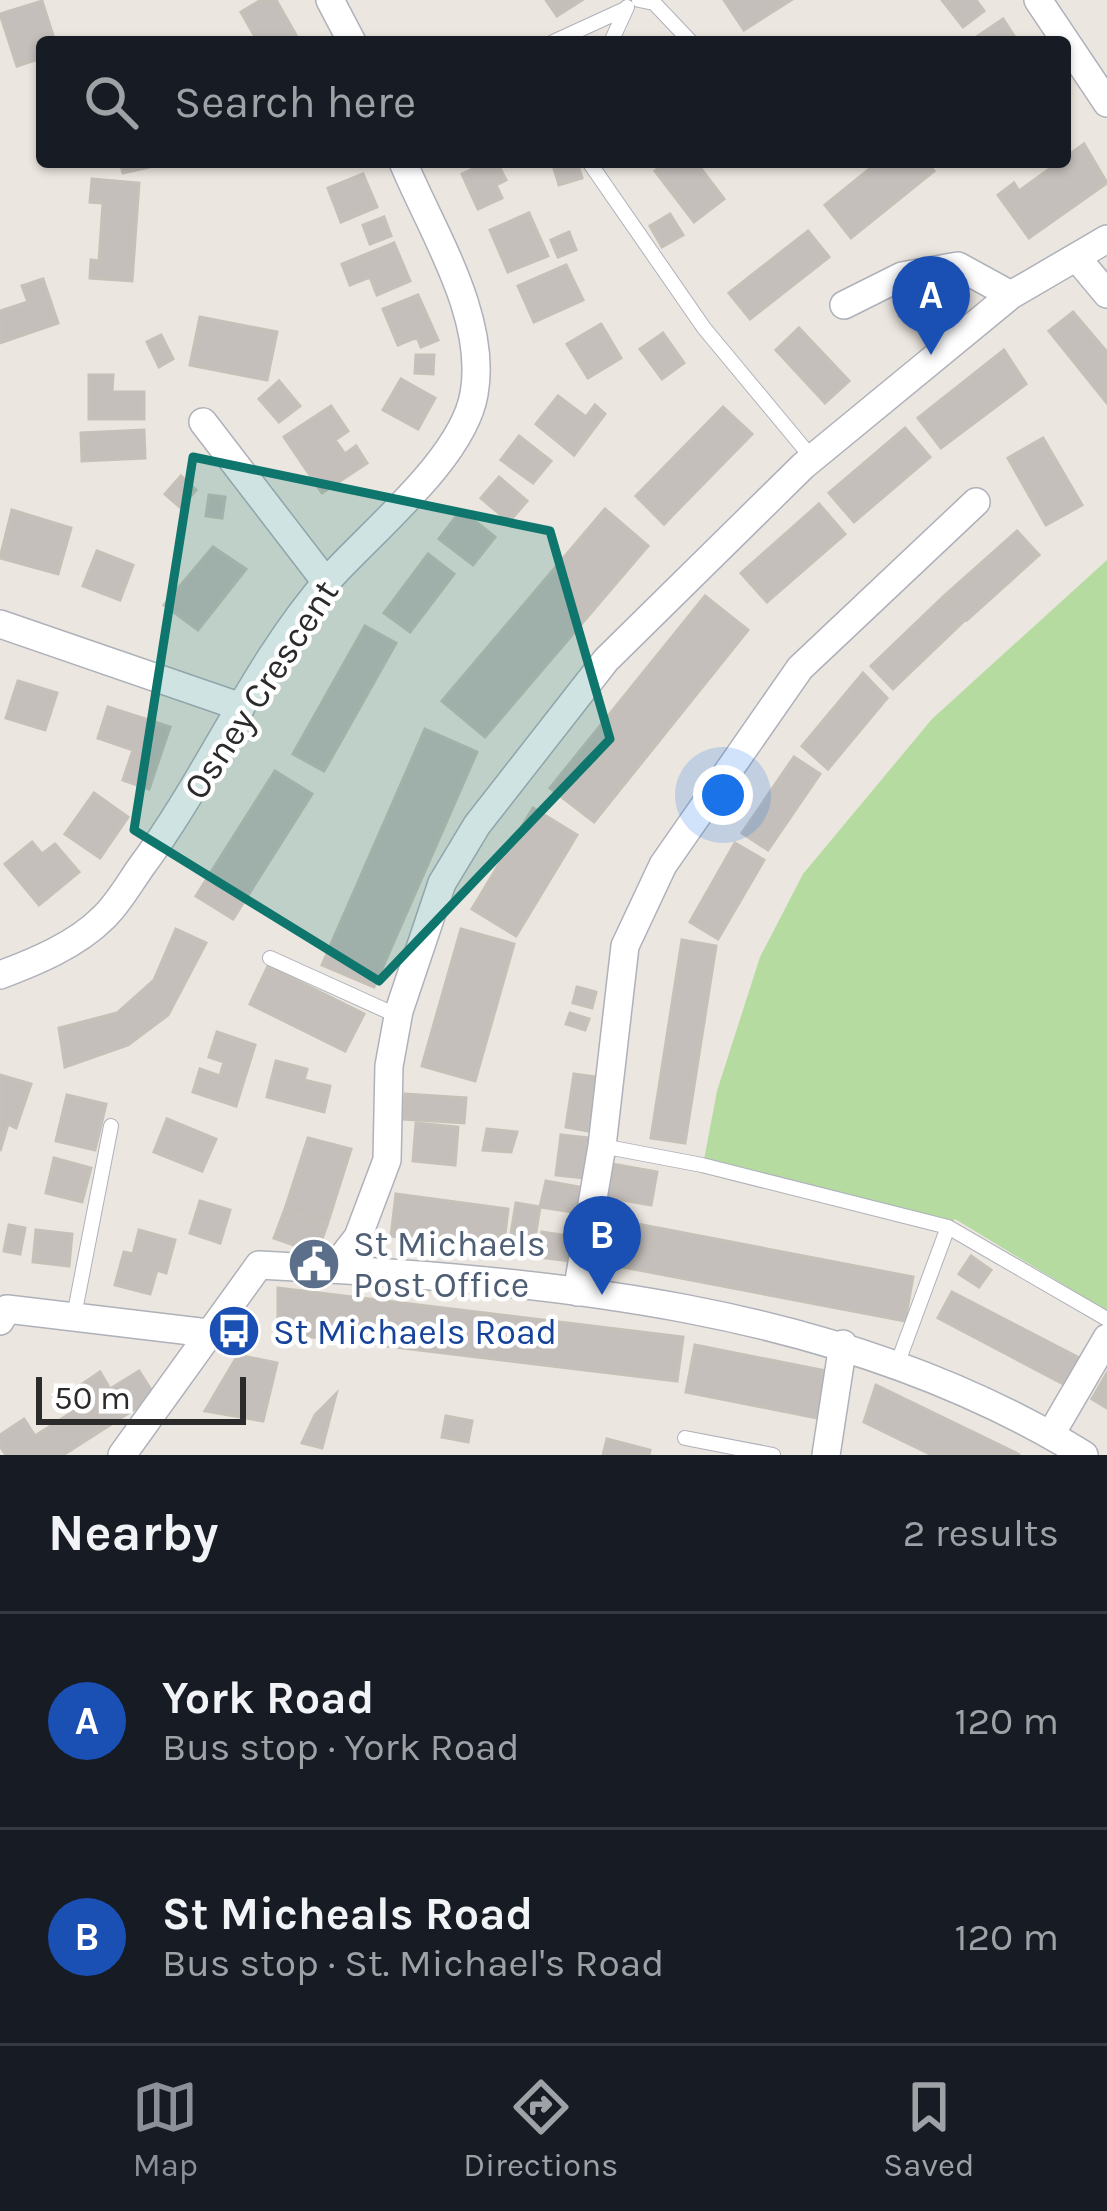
<!DOCTYPE html>
<meta charset="utf-8">
<style>
body{margin:0;font-family:Karla,sans-serif;background:#242831;color:#f1f3f6}
.scale{position:absolute;left:36px;bottom:30px;width:210px;box-sizing:border-box;padding-left:12px;border:6px solid #2b2b2b;border-top:0;font-size:33px;line-height:42px;white-space:nowrap;color:#2b2b2b;-webkit-text-stroke:9px #fff;paint-order:stroke}
.you{position:absolute;left:723px;top:795px;width:42px;height:42px;margin:-30px;border:9px solid #fff;border-radius:50%;background:#1a73e8;box-shadow:0 0 0 18px #1a73e833}
.badge{display:grid;place-items:center;width:78px;height:78px;border-radius:50%;background:#8c9099;color:#fff;font-size:39px;font-weight:700}
.pin{position:absolute;translate:-50% -99px;filter:drop-shadow(0 3px 6px #0008)}
.pin::after{content:'';position:absolute;top:63px;width:42px;height:36px;background:inherit;clip-path:polygon(0 0,100% 0,50% 100%)}
.list{margin:0;padding:0;list-style:none}
h2{display:flex;justify-content:space-between;align-items:center;height:156px;margin:0;padding:0 48px;font-size:51px}
h2 small{font-size:39px;font-weight:400;color:#9ea1a6}
.list li{display:grid;grid-template-columns:78px 1fr auto;gap:36px;align-items:center;box-sizing:border-box;height:216px;padding:0 48px;border-top:3px solid #363941}
.list b{display:block;font-size:45px;white-space:nowrap}
.list p{margin:0;font-size:39px;white-space:nowrap;color:#9ea1a6}
.list em{font-size:39px;font-style:normal;color:#9ea1a6}
.icon{flex:none;width:66px;height:66px;fill:none;stroke:currentColor;stroke-width:2;stroke-linecap:round;stroke-linejoin:round}
.map{position:relative;flex:none;width:1107px;height:1455px;overflow:hidden}
.search{position:absolute;background:#171b24;box-shadow:0 3px 9px #0004;left:36px;right:36px;top:36px;height:132px;display:flex;align-items:center;gap:30px;box-sizing:border-box;padding:0 42px;border-radius:12px;color:#9ea1a6;font-size:45px}
.sheet{height:588px;background:#171b24}
nav{display:flex;justify-content:space-around;align-items:center;box-sizing:border-box;height:168px;border-top:3px solid #363941;background:#171b24;font-size:33px;color:#9ea1a6}
nav a{display:grid;justify-items:center;gap:6px}
nav .on{color:#8c9099}
.map>svg:first-child{display:block}
.green{fill:#b6dba1}
.building{fill:#c4bfbb;stroke:#c6c1b8;stroke-width:3}
.lines{fill:none;stroke-linecap:round;stroke-linejoin:round}
.service-casing{stroke:#afb1ba;stroke-width:16}
.minor-casing{stroke:#afb1ba;stroke-width:30}
.service{stroke:#fff;stroke-width:14}
.minor{stroke:#fff;stroke-width:27}
.marked{fill:#0f766e;fill-opacity:0.2;stroke:#0f766e;stroke-width:9;stroke-linejoin:round}
.labels{text-anchor:middle;stroke-width:9;stroke-linejoin:round;paint-order:stroke}
.street-label{font-size:36px;fill:#2b2b2b;stroke:#fff}
.service-label{font-size:36px;fill:#4e5e75;stroke:#fff;text-anchor:start}
.transit-label{font-size:36px;fill:#164399;stroke:#fff;text-anchor:start}
</style>
<div class="map">
<svg width="1107" height="1455" viewBox="0 0 1107 1455">
<rect width="100%" height="100%" fill="#ebe6df"/>
<!-- green -->
<path class="green" d="M1107,560v751l-152,-92 -7,8 -245,-62 14,-74 43,-134 43,-83 129,-155z"/>
<!-- building -->
<path class="building" d="M261,0h15l24,42h-42l-17,-30z
M546,0h36l-25,16z
M724,0h67l-47,30z
M942,0h34l8,11 -21,16z
M42,1l13,41h-13v16l-25,8 -17,-52z
M1003,19l15,23h-49l3,-2z
M1084,144l23,39 -78,55 -31,-43 16,-12 5,8z
M120,162h28l1,5 -26,6z
M488,162h9l9,18 -10,5 6,13 -24,11 -16,-35z
M552,162h25l5,16 -23,7z
M666,162h30l28,37 -30,23 -39,-51z
M878,162h49l7,9 -83,67 -26,-33z
M363,174l14,33 -36,15 -13,-34z
M92,179l47,4 -7,98 -42,-3 1,-18 8,1 4,-58 -13,-1z
M529,213l19,43 -40,16 -18,-42z
M670,214l13,21 -21,12 -12,-21z
M384,217l7,19 -21,8 -7,-19z
M808,231l21,26 -79,62 -21,-26z
M569,232l7,18 -18,7 -7,-17z
M394,243l16,38 -33,14 -7,-18 -20,8 -8,-21z
M566,265l17,35 -49,22 -16,-36z
M43,279l15,44 -58,20v-32l28,-9 -6,-16z
M418,295l20,45 -17,7 -4,-10 -19,8 -15,-36z
M1073,312l34,40v51l-58,-72z
M200,317l77,15 -10,48 -77,-15z
M601,324l20,34 -33,20 -21,-34z
M799,328l50,53 -24,22 -49,-53z
M663,333l21,30 -22,16 -22,-30z
M161,335l12,24 -14,8 -12,-25z
M1004,350l22,34 -85,64 -23,-30z
M416,355h18l-1,19 -18,-1z
M89,375h24l-1,17h32v27h-55z
M401,379l34,19 -17,31 -35,-19z
M279,381l21,25 -21,16 -20,-23z
M558,396l28,21 9,-12 10,9 -31,41 -38,-31z
M331,406l17,25 -13,9 10,14 11,-8 11,17 -45,30 -38,-56z
M723,407l29,27 -88,90 -28,-28z
M905,428l25,29 -76,65 -25,-29z
M144,430l1,28 -63,3 -1,-28z
M519,436l32,25 -18,22 -32,-23z
M1043,438l39,67 -36,20 -38,-67z
M181,476l15,14 -15,18 -16,-14z
M499,477l28,24 -18,21 -28,-24z
M209,495l16,2 -3,21 -16,-2z
M819,504l26,30 -78,68 -26,-29z
M605,509l43,37 -163,191 -43,-36z
M12,510l59,18 -13,46 -58,-16z
M461,510l34,27 -22,28 -34,-26z
M1017,531l22,24 -72,65 -23,-24z
M213,547l33,22 -48,61 -34,-25z
M97,551l36,14 -13,35 -37,-14z
M428,554l26,20 -44,58 -26,-19z
M705,596l43,34 -154,192 -44,-34z
M944,596l22,23 -73,70 -22,-23z
M365,626l31,17 -72,128 -31,-17z
M863,673l24,25 -59,71 -26,-23z
M18,681l39,12 -12,37 -39,-12z
M108,707l62,20 -21,62 -26,-9 10,-30 -35,-12z
M425,729l52,23 -103,235 -52,-22z
M794,757l26,17 -52,76 -26,-17z
M275,771l37,23 -79,125 -37,-23z
M94,793l34,24 -28,41 -35,-24z
M533,808l44,27 -61,101 -44,-27z
M32,842l10,12 13,-10 24,28 -40,33 -34,-41z
M735,843l29,17 -46,79 -28,-17z
M176,929l30,14 -38,72 -40,30 -63,22 -6,-39 58,-15 37,-33z
M461,929l53,15 -39,137 -53,-15z
M682,940l34,6 -31,197 -34,-5z
M268,966l96,48 -19,37 -95,-47z
M577,987l19,5 -4,16 -19,-5z
M570,1013l19,6 -4,11 -19,-6z
M217,1032l38,13 -19,61 -43,-14 7,-23 20,7 4,-14 -15,-5z
M276,1061l31,8 -3,11 26,6 -6,26 -57,-15z
M574,1074l22,3 -8,54 -22,-4z
M0,1075l31,9 -15,44 -8,-4 -8,27z
M405,1094l61,4 -2,25 -61,-4z
M67,1095l39,9 -11,46 -39,-9z
M167,1119l49,20 -14,32 -48,-19z
M416,1123l42,4 -3,38 -42,-4z
M487,1129l30,3 -6,20 -28,-2z
M561,1135l29,3 -5,40 -29,-3z
M308,1138l43,11 -24,76 -42,-16z
M54,1158l37,10 -9,34 -36,-9z
M612,1164l45,8 -6,33 -45,-8z
M546,1181l38,7 -4,25 -40,-6z
M396,1194l112,15 -5,42 -112,-15z
M200,1201l30,9 -10,33 -30,-10z
M516,1203l24,4 -8,49 -24,-4z
M285,1209l42,16 -10,28 -43,-15z
M606,1218l307,59 -8,44 -308,-59z
M9,1225l16,3 -5,26 -16,-3z
M36,1230l36,4 -3,32 -36,-4z
M139,1230l36,10 -9,33 -9,-3 -7,24 -35,-9 9,-33 9,2z
M542,1232l32,5 -3,24 -33,-4z
M971,1256l20,14 -12,17 -20,-13z
M278,1288l405,49 -6,44 -399,-48z
M952,1292l131,68 -14,27 -131,-69z
M695,1345l131,26 -9,47 -131,-26z
M238,1355l39,8 -14,58 -58,-10z
M139,1371l16,25 -92,59h-57l-6,-9v-11l24,-16 11,17 56,-36 -10,-15 19,-13 10,17z
M1107,1373v35l-15,-9z
M876,1385l144,70h-88l-68,-33z
M336,1394l-14,54 -20,-5 13,-28z
M446,1416l26,5 -4,21 -26,-5z
M607,1439l43,11 -1,5h-46z"/>
<g class="lines">
<!-- service casing -->
<g class="service-casing">
<path id="service" d="M639,0l15,3 37,39
M553,42l72,-33
M611,42l16,-35
M589,162l115,166 108,130
M270,958l128,58
M602,1146l100,19 246,62 159,92
M74,1316l37,-190
M898,1362l50,-135
M685,1438l88,17"/>
</g>
<!-- minor casing -->
<g class="minor-casing">
<path id="minor" d="M330,0l22,42
M1038,0l69,103
M1077,258l30,36
M844,305l58,-29 56,-10 53,29
M203,422l123,160
M0,624l241,83
M0,975c35,-13 76,-30 103,-57 15,-14 26,-34 38,-51 68,-91 113,-203 189,-289 43,-48 133,-120 144,-184 14,-77 -43,-164 -71,-232
M333,1269l25,-32 29,-77 2,-94 10,-55 43,-128 35,-58 129,-165 197,-194 208,-171 96,-56
M577,1292l25,-146 23,-200 38,-81 137,-197 176,-166
M0,1321l7,-12 201,24
M1051,1434l56,-96
M122,1455l137,-190c283,15 579,38 825,190
M826,1455l17,-111"/>
</g>
<!-- service -->
<use href="#service" class="service"/>
<!-- minor -->
<use href="#minor" class="minor"/>
</g>
<!-- marked area -->
<path class="marked" d="M193,457l357,74 60,208 -231,242 -245,-151z"/>
<!-- icons -->
<defs>
<g id="civic-disc" transform="scale(2.7)"><circle r="9.5" fill="#5c6f8a" stroke="#fff"/><path d="M-.6-6.5H3V-4.5H.6V-3L4-1V1h2V6H-6V1h2V-1L-.6-3ZM-1.2 2.5V6h2.4V2.5Z" fill="#fff"/></g>
<g id="bus-disc" transform="scale(2.7)"><circle r="9.5" fill="#1a4fb4" stroke="#fff"/><path d="M-5-6H5V4H4V6H2V4H-2V6H-4V4H-5ZM-3.5-4V0h7V-4ZM-3.5 1.2v1.5H-2V1.2ZM2 1.2v1.5H3.5V1.2Z" fill="#fff"/></g>
</defs>
<g fill-rule="evenodd">
<use href="#civic-disc" x="314" y="1264"/>
<use href="#bus-disc" x="234" y="1331"/>
</g>
<g class="labels">
<!-- street labels -->
<g class="street-label">
<text transform="translate(260 689) rotate(-57)" y="13">Osney Crescent</text>
</g>
<!-- service labels -->
<g class="service-label">
<text x="353" y="1256">St Michaels<tspan x="353" dy="41">Post Office</tspan></text>
</g>
<!-- transit labels -->
<g class="transit-label">
<text x="273" y="1344">St Michaels Road</text>
</g>
</g>
</svg>
<div class="scale">50 m</div>
<div class="you"></div>
<div class="pin badge" style="left:931px;top:355px;background:#1a4fb4">A</div>
<div class="pin badge" style="left:602px;top:1295px;background:#1a4fb4">B</div>
<div class="search"><svg class="icon" aria-label="search" viewBox="0 0 24 24"><circle cx="10" cy="10" r="6"/><path d="M15 15l6 6"/></svg>Search here</div>
</div>
<section class="sheet">
<h2>Nearby<small>2 results</small></h2>
<ul class="list">
<li><span class="badge" style="background:#1a4fb4">A</span><div><b>York Road</b><p>Bus stop · York Road</p></div><em>120 m</em></li>
<li><span class="badge" style="background:#1a4fb4">B</span><div><b>St Micheals Road</b><p>Bus stop · St. Michael's Road</p></div><em>120 m</em></li>
</ul>
</section>
<nav>
<a class="on"><svg class="icon" aria-label="map" viewBox="0 0 24 24"><path d="M3 6l6-2 6 2 6-2v14l-6 2-6-2-6 2zM9 4v14M15 6v14"/></svg>Map</a>
<a><svg class="icon" aria-label="directions" viewBox="0 0 24 24"><path d="M12 3l9 9-9 9-9-9zM9 14v-3h6M13 9l2 2-2 2"/></svg>Directions</a>
<a><svg class="icon" aria-label="saved" viewBox="0 0 24 24"><path d="M7 4h10v16l-5-4-5 4z"/></svg>Saved</a>
</nav>
